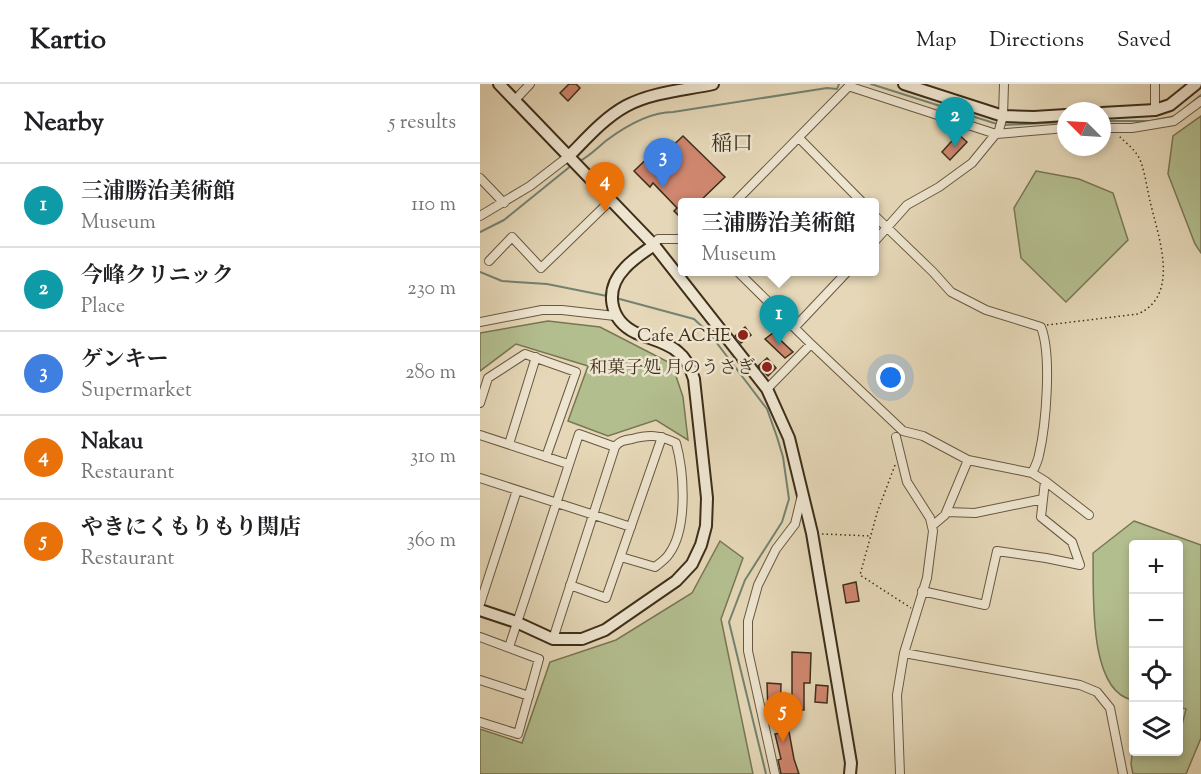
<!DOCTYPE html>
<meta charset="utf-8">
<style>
body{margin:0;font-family:"Sorts Mill Goudy","Noto Serif JP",serif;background:#f2f2f2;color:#202124}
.controls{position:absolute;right:18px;bottom:18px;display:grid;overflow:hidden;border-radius:6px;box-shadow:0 3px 9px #0003}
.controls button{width:54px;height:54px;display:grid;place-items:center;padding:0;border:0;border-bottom:2px solid #e0e0e0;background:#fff;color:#202124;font:30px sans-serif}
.compass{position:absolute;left:577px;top:18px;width:54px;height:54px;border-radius:50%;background:#fff;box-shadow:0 3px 9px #0003;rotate:294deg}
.you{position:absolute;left:411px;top:294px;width:21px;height:21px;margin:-15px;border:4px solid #fff;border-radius:50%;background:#1a73e8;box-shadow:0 0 0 9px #1a73e833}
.badge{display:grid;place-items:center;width:39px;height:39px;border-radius:50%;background:#8f2418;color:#fff;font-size:20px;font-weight:700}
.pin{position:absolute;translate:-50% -50px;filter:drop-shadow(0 2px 3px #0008)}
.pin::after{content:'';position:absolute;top:32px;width:21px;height:18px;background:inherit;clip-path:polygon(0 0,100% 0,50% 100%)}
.popup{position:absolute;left:198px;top:114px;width:201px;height:78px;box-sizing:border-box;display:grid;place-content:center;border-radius:6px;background:#fff;filter:drop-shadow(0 2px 4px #0005);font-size:20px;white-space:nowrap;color:#757577}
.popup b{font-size:22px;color:#202124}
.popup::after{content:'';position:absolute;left:50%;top:100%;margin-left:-12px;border:12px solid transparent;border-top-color:#fff}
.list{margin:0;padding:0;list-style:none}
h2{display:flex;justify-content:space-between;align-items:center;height:78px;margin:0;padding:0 24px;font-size:26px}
h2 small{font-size:20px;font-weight:400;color:#757577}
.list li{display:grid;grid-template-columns:39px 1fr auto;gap:18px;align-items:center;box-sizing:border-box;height:84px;padding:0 24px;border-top:2px solid #e0e0e0}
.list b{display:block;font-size:22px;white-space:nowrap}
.list p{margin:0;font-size:20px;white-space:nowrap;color:#757577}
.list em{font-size:20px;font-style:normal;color:#757577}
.icon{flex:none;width:33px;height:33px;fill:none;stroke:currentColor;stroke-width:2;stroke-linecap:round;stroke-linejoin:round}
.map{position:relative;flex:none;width:721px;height:690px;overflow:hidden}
header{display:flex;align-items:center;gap:36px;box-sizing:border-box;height:84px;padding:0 30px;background:#fff;border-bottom:2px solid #e0e0e0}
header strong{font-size:28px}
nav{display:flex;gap:33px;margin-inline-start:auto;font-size:21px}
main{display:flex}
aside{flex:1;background:#fff}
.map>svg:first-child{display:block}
.green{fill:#b3be8f;stroke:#787654;stroke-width:1.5}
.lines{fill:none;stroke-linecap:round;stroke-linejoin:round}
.stream{stroke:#738272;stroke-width:2}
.building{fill:#d0876f;stroke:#3e2e1a;stroke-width:1.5}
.street-casing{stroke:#685841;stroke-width:10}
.secondary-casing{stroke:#3e2e1a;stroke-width:14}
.path{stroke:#3e2e1a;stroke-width:1.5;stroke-dasharray:1.5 3;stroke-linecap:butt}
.street{stroke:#eee5d0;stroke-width:8}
.secondary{stroke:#eee5d0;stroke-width:10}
.poi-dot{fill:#8f2418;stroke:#eee5d0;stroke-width:2}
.labels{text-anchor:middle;stroke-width:5;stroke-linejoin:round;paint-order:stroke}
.poi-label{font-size:18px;fill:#3e2e1a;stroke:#eee5d0;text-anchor:end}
.quarter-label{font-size:21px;fill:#3e2e1a;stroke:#eee5d0}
</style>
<header>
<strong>Kartio</strong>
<nav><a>Map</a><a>Directions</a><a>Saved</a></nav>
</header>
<main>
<aside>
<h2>Nearby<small>5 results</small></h2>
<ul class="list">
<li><span class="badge" style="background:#0f9aa8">1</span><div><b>三浦勝治美術館</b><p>Museum</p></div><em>110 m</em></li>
<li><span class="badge" style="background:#0f9aa8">2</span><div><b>今峰クリニック</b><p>Place</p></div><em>230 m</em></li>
<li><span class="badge" style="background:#3f7fe0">3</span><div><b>ゲンキー</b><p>Supermarket</p></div><em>280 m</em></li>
<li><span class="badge" style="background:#e8710a">4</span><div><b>Nakau</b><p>Restaurant</p></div><em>310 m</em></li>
<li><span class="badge" style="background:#e8710a">5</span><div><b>やきにくもりもり関店</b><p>Restaurant</p></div><em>360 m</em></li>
</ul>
</aside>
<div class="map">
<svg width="721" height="690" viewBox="0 0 721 690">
<rect width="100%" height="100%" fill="#e5d7b7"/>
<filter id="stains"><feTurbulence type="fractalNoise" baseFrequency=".00333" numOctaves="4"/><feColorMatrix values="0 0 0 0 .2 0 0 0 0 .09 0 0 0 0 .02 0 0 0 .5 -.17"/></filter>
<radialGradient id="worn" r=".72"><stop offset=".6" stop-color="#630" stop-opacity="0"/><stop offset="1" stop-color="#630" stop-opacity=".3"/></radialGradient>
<!-- green -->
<path class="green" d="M721,32v137l-6,-9 -27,-70 5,-38z
M556,87l43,8 34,14 15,47 -62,62 -45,-44 -7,-50z
M68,237l52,6 72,37 11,33 5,43 -32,-20 -48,16 -40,-15 20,-55 -72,-22 -36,27v-38z
M654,437l67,24v193l-15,36h-53l-2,-10 2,-16 1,4h44l1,-15 7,-28 -8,-2v-163h-44l-1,156c-46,-8 -39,-111 -40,-147z
M240,457l23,17 -22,61 32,155h-273v-45l42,14 28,-81 66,-22 76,-47z"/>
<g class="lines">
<!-- stream -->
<path class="stream" d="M391,0l126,40
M622,37h49l24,-5 26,-21
M523,41l63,-3
M100,77c11,-6 18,-14 27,-21 19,-14 42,-28 66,-28l154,-24 10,1 2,-5
M0,148l24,-12 68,-55
M0,188l22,9 45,3 60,12
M136,214l78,21 16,15 57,75 10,28 6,20 6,42 -7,23 -37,58 -16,42 37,152"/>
</g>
<!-- building -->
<path class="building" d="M89,0h7l4,4 -12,13 -8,-8z
M478,50l9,8 -17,18 -8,-8z
M203,52l42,41 -26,25h-16v18l-9,-9 3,-3 -24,-25 -3,4 -16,-16 25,-24 6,6z
M265,243l6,8 -10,8 -6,-7z
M293,249l20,19 -8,6 -20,-19z
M287,274l9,10 -8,8 -10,-10z
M376,498l3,19 -13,2 -3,-18z
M312,568l19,1 -1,30h-6v27h-12z
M287,599l14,1 -1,29 -12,-1z
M336,601l12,1 -1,17 -12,-1z
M309,648l5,27 5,15h-18l-3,-14 3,-1 -6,-25z"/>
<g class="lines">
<!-- street casing -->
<g class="street-casing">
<path id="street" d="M371,3l145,47 70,-6
M35,16l15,-16
M675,26v-26
M622,44h30l42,-7 27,-20
M319,54l63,64
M0,94l24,25
M255,118l116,-118
M0,132l50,-30 39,-30
M395,132l58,56 18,20 35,18 55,17c11,28 5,98 -2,128 -1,6 -4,12 -7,18
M395,157l32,-36 32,-18 33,-24 27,-33 4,-14 1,-32
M174,161l4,-6h25
M9,177l23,-24 29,31 70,-68
M258,188l73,72 92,87 20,5 45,24 64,13 13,8 -4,36 31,25 8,23 -34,-7 -49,-7 -12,54 -63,-14
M0,238l62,-12h20l53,6
M315,243l52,-55
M287,305l44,-45
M0,319l8,-25 37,-24 51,18 -30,85
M0,351l88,29
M416,353l11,45 23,36 3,13 -6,47 -23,75 -7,42 3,79
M29,360l27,-87
M0,394l151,49
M565,397l44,34
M467,428l28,1 68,-14
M452,442l13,-11 23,-55
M90,501l36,13 56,-161
M0,520l37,-114
M0,553l59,22 -21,75 -38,-12
M73,555l62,-192c4,-6 10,-7 17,-8 18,-5 27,-4 44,4 8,29 12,85 -7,111 -3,5 -9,9 -14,13l-34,-10
M29,563l70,-213 36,13
M424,569l176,32 17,7 13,16 13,66
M0,596l49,16
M295,690l-27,-123v-30l10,-36 18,-36 19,-25 7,-29"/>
</g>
<!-- secondary casing -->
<g class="secondary-casing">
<path id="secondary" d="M19,0l155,161 113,144 22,49 23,95 39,230 -1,11
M424,0l99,32 31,1 32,-2
M622,29l53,-3 15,-5 26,-21
M89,72c17,-17 35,-38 57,-50 26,-14 59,-16 87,-22
M0,526l36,12 37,17h29l23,-9 71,-49 16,-17 9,-19 5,-19 1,-28 -13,-119c-3,-10 -7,-20 -16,-27 -11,-10 -28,-13 -42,-19 -27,-13 -32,-43 -11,-65 8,-9 19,-16 29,-23"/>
</g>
<!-- path -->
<path class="path" d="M567,241l91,-11c43,-19 20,-78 12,-113 -3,-12 -6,-36 -12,-45 -5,-8 -13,-14 -19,-20
M415,381l-18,48 -17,62 51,33
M342,450l49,2"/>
<!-- street -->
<use href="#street" class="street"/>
<!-- secondary -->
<use href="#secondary" class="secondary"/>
</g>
<!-- markers -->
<g class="poi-dot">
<circle cx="263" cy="251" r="6"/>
<circle cx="287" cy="283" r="6"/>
</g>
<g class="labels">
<!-- poi labels -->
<g class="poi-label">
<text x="251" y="257">Cafe ACHE</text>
<text x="275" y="289">和菓子処 月のうさぎ</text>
</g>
<!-- quarter labels -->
<g class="quarter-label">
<text x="252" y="66">稲口</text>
</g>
</g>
<rect width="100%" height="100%" filter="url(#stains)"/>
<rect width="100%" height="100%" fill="url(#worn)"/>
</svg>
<div class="controls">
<button>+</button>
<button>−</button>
<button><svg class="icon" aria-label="locate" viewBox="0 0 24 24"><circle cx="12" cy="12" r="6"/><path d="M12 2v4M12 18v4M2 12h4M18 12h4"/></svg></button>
<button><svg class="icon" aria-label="layers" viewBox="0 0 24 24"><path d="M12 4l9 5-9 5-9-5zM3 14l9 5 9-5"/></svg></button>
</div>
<svg class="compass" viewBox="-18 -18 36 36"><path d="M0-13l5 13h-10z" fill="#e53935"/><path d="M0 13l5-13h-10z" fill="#757577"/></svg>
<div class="you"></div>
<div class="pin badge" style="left:299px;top:261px;background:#0f9aa8">1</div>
<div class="popup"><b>三浦勝治美術館</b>Museum</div>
<div class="pin badge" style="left:475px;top:63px;background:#0f9aa8">2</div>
<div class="pin badge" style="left:183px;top:104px;background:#3f7fe0">3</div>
<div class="pin badge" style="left:125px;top:128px;background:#e8710a">4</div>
<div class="pin badge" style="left:303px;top:658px;background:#e8710a">5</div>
</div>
</main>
